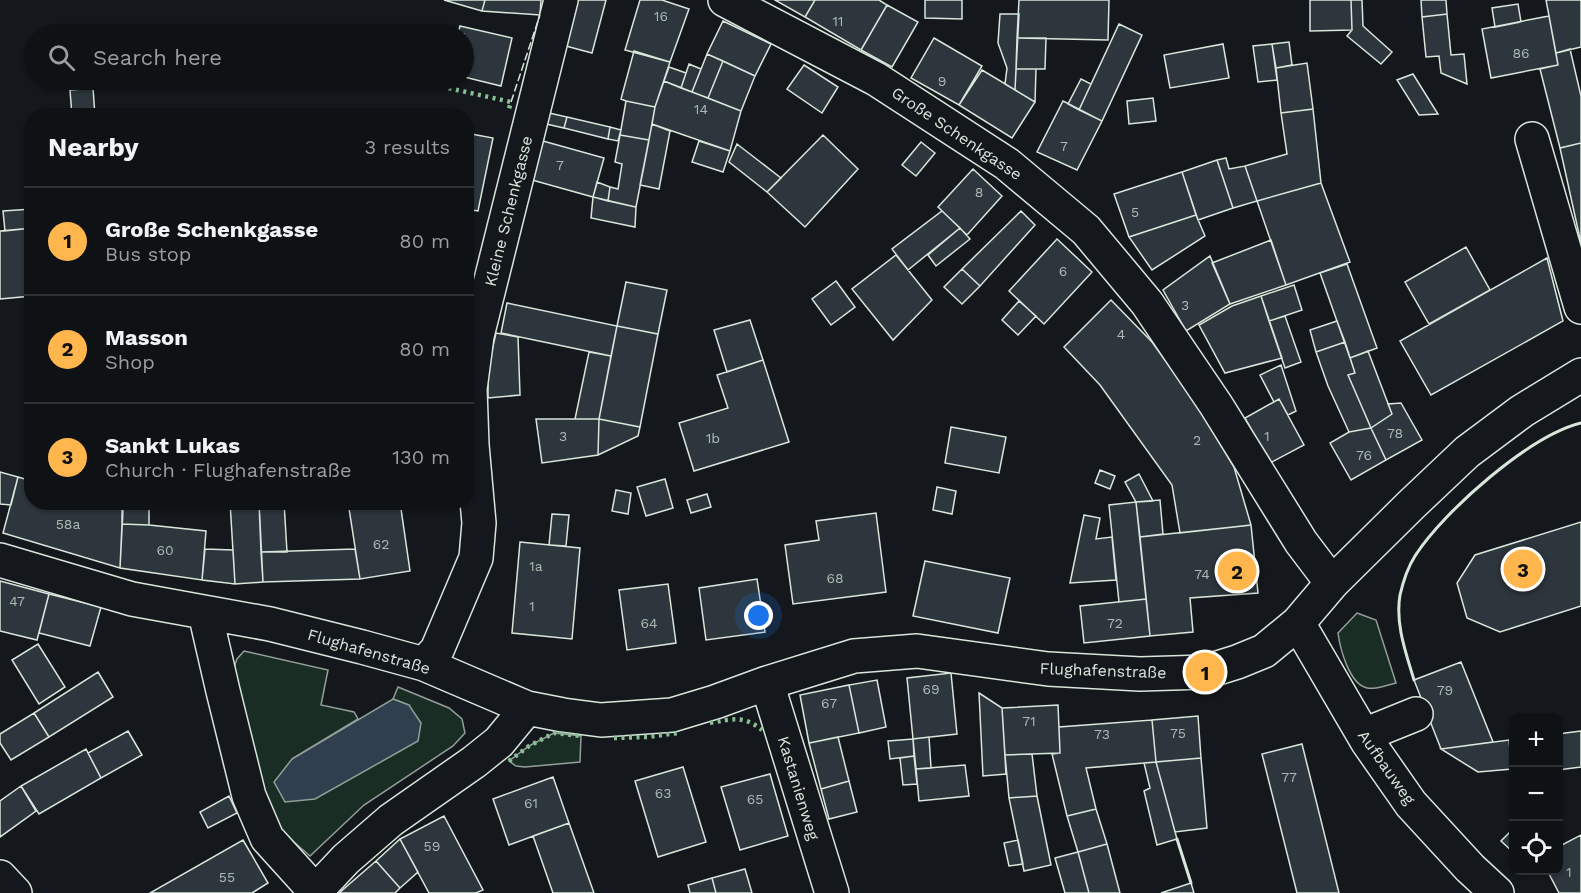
<!DOCTYPE html>
<meta charset="utf-8">
<style>
body{margin:0;font-family:"Work Sans",sans-serif;background:#1d2022;color:#f1f3f6}
.controls{position:absolute;right:18px;bottom:18px;display:grid;overflow:hidden;border-radius:12px;box-shadow:0 2px 4px #0004}
.controls button{width:54px;height:54px;display:grid;place-items:center;padding:0;border:0;border-bottom:2px solid #2f3234;background:#0f1215;color:#f1f3f6;font:30px sans-serif}
.you{position:absolute;left:759px;top:616px;width:21px;height:21px;margin:-15px;border:4px solid #fff;border-radius:50%;background:#1a73e8;box-shadow:0 0 0 9px #1a73e833}
.badge{display:grid;place-items:center;width:39px;height:39px;border-radius:50%;background:#ffb74d;color:#111;font-size:20px;font-weight:700}
.pin{position:absolute;translate:-50% -50%;border:3px solid #fff;box-shadow:0 2px 6px #0006}
.list{margin:0;padding:0;list-style:none}
h2{display:flex;justify-content:space-between;align-items:center;height:78px;margin:0;padding:0 24px;font-size:26px}
h2 small{font-size:20px;font-weight:400;color:#9b9ea0}
.list li{display:grid;grid-template-columns:39px 1fr auto;gap:18px;align-items:center;box-sizing:border-box;height:108px;padding:0 24px;border-top:2px solid #2f3234}
.list b{display:block;font-size:22px;white-space:nowrap}
.list p{margin:0;font-size:20px;white-space:nowrap;color:#9b9ea0}
.list em{font-size:20px;font-style:normal;color:#9b9ea0}
.icon{flex:none;width:33px;height:33px;fill:none;stroke:currentColor;stroke-width:2;stroke-linecap:round;stroke-linejoin:round}
.map{position:relative;flex:none;width:1581px;height:893px;overflow:hidden}
.search{position:absolute;background:#0f1215;box-shadow:0 2px 4px #0004;left:24px;top:24px;width:450px;height:66px;display:flex;align-items:center;gap:15px;box-sizing:border-box;padding:0 21px;border-radius:33px;color:#9b9ea0;font-size:22px}
.panel{position:absolute;background:#0f1215;box-shadow:0 2px 4px #0004;left:24px;top:108px;width:450px;height:402px;border-radius:24px}
.map>svg:first-child{display:block}
.green{fill:#1a2d24;stroke:#939e99;stroke-width:1.5}
.water{fill:#2f3f4d;stroke:#939e99;stroke-width:1.5}
.building{fill:#2c363c;stroke:#d8e6dc;stroke-width:1.5}
.lines{fill:none;stroke-linecap:round;stroke-linejoin:round}
.minor-casing{stroke:#d8e6dc;stroke-width:36}
.minor{stroke:#14181c;stroke-width:33}
.hedge{stroke:#8ac095;stroke-width:4.5;stroke-dasharray:3 4.5;stroke-linecap:butt}
.fence{stroke:#d8e6dc;stroke-width:1.5;stroke-dasharray:8 3;stroke-linecap:butt}
.wall{stroke:#d8e6dc;stroke-width:3}
.labels{text-anchor:middle;stroke-width:4.5;stroke-linejoin:round;paint-order:stroke}
.number-label{font-size:14px;fill:#adbab4}
.street-label{font-size:16px;fill:#d8e6dc;stroke:#14181c}
</style>
<div class="map">
<svg width="1581" height="893" viewBox="0 0 1581 893">
<rect width="100%" height="100%" fill="#14181c"/>
<!-- green -->
<path class="green" d="M1357,613l19,7 20,63c-10,2 -20,7 -29,5 -18,-4 -27,-40 -29,-55z
M244,651l84,19 -7,35 33,7 4,7 -66,40 117,-54 -16,-6 5,-12 51,21 13,11 3,14 -12,13 -89,59 -54,51 -30,-26 -17,-38 -30,-122 4,-11z
M554,733l27,3 -1,26 -55,5 -9,-1 -7,-5 20,-15z"/>
<!-- water -->
<path class="water" d="M393,699l16,6 12,18 -3,18 -103,58 -30,3 -11,-20 18,-23z"/>
<!-- building -->
<path class="building" d="M444,0h41l-3,11z
M485,0h56l-1,15 -58,-4z
M574,0h32l-14,53 -30,-8z
M640,0h22l27,9 -19,53 -45,-12z
M775,0h40l-10,17z
M815,0h64l8,5 -26,45 -56,-33z
M925,0h37v19l-37,-1z
M1019,0h90l-1,40 -91,-2z
M1310,0h41l1,30 -42,1z
M1351,0h11l1,26 29,26 -11,12 -34,-28 5,-6z
M1421,0h25l1,14 -25,3z
M1546,0h35v47l-25,6z
M1518,4l3,18 -26,5 -3,-19z
M887,5l31,17 -26,45 -31,-17z
M1000,14h19l-4,76 -10,-6 2,-16 -9,-25z
M1447,14l4,41 13,-1 3,30 -26,-11 -2,-17 -13,1 -4,-40z
M1549,16l9,49 -67,13 -9,-49z
M723,21l48,23 -16,32 -48,-22z
M1119,24l23,11 -40,86 -23,-11z
M460,26l52,12 -11,48 -37,-9v-43h-6z
M934,38l48,28 -23,39 -48,-27z
M1017,38h29l-1,31h-29z
M1289,42l3,23 -16,3 -4,-24z
M1223,44l6,34 -59,10 -6,-33z
M1272,44l5,36 -19,2 -5,-36z
M1570,49l11,47v47l-21,5 -20,-79 18,-4 -2,-12z
M634,51l36,11 -15,45 -29,-6 -5,-2z
M707,54l16,7 -15,37 -16,-6z
M723,61l32,15 -14,35 -33,-13z
M1307,63l6,46 -32,4 -5,-45z
M689,64l12,5 -9,23 -11,-4z
M804,65l34,22 -16,26 -35,-24z
M669,67l17,6 -5,15 -17,-7z
M1016,69h20l-1,33 -20,-12z
M982,70l53,32 -23,36 -53,-33z
M1413,74l25,40 -19,1 -22,-35z
M1081,79l10,5 -12,26 -11,-6z
M71,80h21l1,8 -21,2z
M664,81l77,30 -11,40 -78,-27 3,-17z
M93,88l2,28h-23l-2,-26z
M1153,98l3,23 -27,3 -2,-23z
M626,101l29,6 -6,33 -29,-5z
M1063,101l39,20 -25,49 -40,-18z
M1313,109l8,74 -64,18 -12,-35 42,-12 -6,-41z
M549,113l18,4 -3,11 -18,-4z
M567,117l43,10 -2,12 -44,-11z
M652,124l18,7 -11,58 -19,-4z
M610,127l11,3 -3,11 -10,-2z
M466,133l27,5 -15,73 -12,-2z
M620,135l29,5 -13,67 -28,-6 2,-14 8,2 4,-25 -7,-2z
M823,135l35,34 -53,58 -38,-35z
M543,141l61,17 -11,39 -61,-17z
M699,141l31,10 -7,21 -31,-10z
M921,142l14,11 -19,23 -14,-11z
M1581,143v100l-21,-95z
M737,144l44,34 -14,14 -38,-30z
M1226,158l3,11 16,-3 12,35 -24,7 -16,-48z
M1217,160l16,48 -35,12 -16,-48z
M973,169l29,27 -35,39 -29,-28z
M1182,172l14,43 -67,22 -15,-43z
M597,182l13,5 -2,14 -15,-4z
M1321,183l29,79 -64,23 -29,-84z
M593,197l43,10 -1,20 -44,-9z
M32,209v19l-27,3 -2,-20z
M942,211l18,17 -52,42 -16,-21z
M1021,211l14,14 -55,61 -18,-17z
M1196,215l9,21 -53,34 -23,-33z
M32,228v68l-32,3v-68z
M960,228l10,11 -34,27 -8,-11z
M1057,239l35,33 -48,52 -35,-33z
M1271,240l15,45 -56,19 -18,-41z
M1466,247l24,43 -61,34 -24,-42z
M896,255l36,45 -39,40 -41,-51z
M1210,256l20,48 -44,27 -23,-41z
M1547,258l16,63 -132,74 -31,-54z
M1347,264l30,84 -27,10 -30,-85z
M962,269l18,17 -18,18 -18,-17z
M836,281l19,26 -24,18 -19,-26z
M626,282l41,8 -9,44 -41,-8z
M1294,285l8,25 -33,11 -8,-25z
M1261,296l21,62 -57,15 -26,-48 33,-19z
M1111,300l41,42 42,58 40,67 17,58 -71,8 -8,-48 -72,-100 -36,-38z
M1019,301l17,15 -18,19 -16,-15z
M507,303l110,23 -6,30 -110,-23z
M1285,316l16,46 -16,6 -16,-47z
M750,320l13,40 -36,12 -13,-42z
M1337,321l8,21 -29,10 -6,-22z
M617,326l41,8 -18,93 -41,-8z
M496,333l22,4 2,58 -32,3v-30z
M1345,342l10,31 -7,2 23,53 -22,4 -21,-46 -12,-34z
M1368,351l24,63 -21,14 -23,-53 7,-2 -5,-15z
M589,352l22,4 -12,63h-24z
M763,360l26,82 -95,29 -15,-48 49,-15 -11,-33z
M1281,365l15,46 -8,4 -9,-16 -5,3 -14,-27z
M1279,399l25,46 -34,18 -25,-45z
M1401,403l21,37 -36,20 -15,-32 21,-14 -4,-10z
M536,419h63l-1,36 -56,8z
M599,419l41,8 -2,9 -40,19z
M951,427l55,10 -7,36 -54,-10z
M1371,428l15,32 -35,20 -21,-37 19,-11z
M1100,470l15,6 -5,13 -15,-6z
M0,472l18,5 -7,28 -11,-1z
M1139,474l14,27 -17,1 -11,-20z
M18,477l14,4v21h68l23,8 -3,58 -117,-35z
M665,479l8,29 -27,8 -9,-29z
M937,487l19,4 -4,23 -19,-4z
M616,490l15,3 -3,21 -16,-3z
M707,494l4,13 -20,6 -4,-13z
M1160,500l3,34 -23,3 -4,-35z
M122,502h27v23l-27,-1z
M230,502h29l4,80 -28,2z
M259,502h25l3,50h-26z
M348,502h52l10,69 -50,8z
M1136,502l10,97 -27,3 -10,-97z
M876,513l10,79 -93,12 -8,-59 34,-5 -3,-19z
M552,514l17,1 -3,31 -17,-1z
M1084,515l16,3 -4,21 16,-2 4,43 -46,3z
M1581,522v84l-81,26 -33,-14 -10,-35 18,-28z
M122,524l27,1 57,6 -4,49 -82,-12z
M1251,525l7,68 -68,5 3,34 -43,4 -10,-99z
M520,542l60,6 -8,91 -60,-6z
M205,549l28,1 2,34 -33,-4z
M355,549l5,30 -97,3 -2,-30z
M925,561l85,17 -12,55 -85,-17z
M757,579l8,53 -59,8 -7,-52z
M0,581l49,13 -12,46 -37,-9z
M668,584l8,59 -49,7 -8,-60z
M49,594l52,13 -11,39 -51,-13z
M1146,599l4,37 -66,7 -4,-37z
M38,644l27,43 -26,17 -27,-44z
M1461,662l32,80 -52,7 -27,-69z
M98,672l15,25 -64,40 -15,-24z
M951,673l6,61 -44,5 -6,-61z
M877,680l9,47 -27,6 -10,-48z
M849,685l10,48 -50,10 -9,-48z
M979,693l23,15 4,66 -23,2z
M1058,705l2,48 -55,2 -3,-47z
M34,713l15,24 -38,23 -11,-17v-9z
M1198,716l3,42 -45,4 -4,-42z
M1152,720l4,42 -70,6 10,41 -29,7 -15,-62 8,-1 -1,-26z
M128,731l14,24 -41,23 -13,-25z
M1581,731v36l-23,3v-36z
M838,737l11,44 -28,8 -12,-46z
M929,737l2,31 -15,1 -3,-30z
M913,739l1,17 -24,3 -2,-18z
M1509,740h5v35h-1z
M1509,740l3,29 -34,3 -37,-23z
M1302,744l37,149h-42l-35,-139z
M86,749l15,29 -62,36 -18,-28z
M1032,754l5,42 -28,2 -4,-43z
M914,756l3,28 -14,1 -3,-27z
M1201,758l6,70 -32,4 -19,-70z
M1156,762l21,77 -20,6 -13,-54 6,-3 -6,-25z
M965,765l4,31 -50,5 -3,-32z
M683,767l23,75 -48,15 -23,-76z
M770,774l18,62 -48,14 -19,-63z
M553,777l16,46 -60,22 -16,-46z
M849,781l8,31 -28,7 -8,-30z
M21,786l15,25 -36,26v-36z
M229,796l8,17 -29,15 -8,-16z
M1037,796l14,69 -27,6 -15,-73z
M1096,809l11,35 -29,8 -11,-36z
M444,816l39,74 -7,3h-47l-29,-54z
M569,823l25,70h-41l-20,-57z
M1514,828v25l-13,-12z
M1581,835v58h-22l-12,-23h11v-23z
M400,839l18,33 -18,16 -24,-27z
M243,840l25,43 -16,10h-102z
M1018,840l5,24 -14,2 -5,-23z
M1107,844l13,49h-31l-11,-41z
M1078,852l11,41h-24l-10,-35z
M376,861l24,27 -5,5h-56z
M745,869l7,24h-36l-4,-15z
M712,878l4,15h-26l-2,-8z
M1191,883l3,10h-33z"/>
<g class="lines">
<!-- minor casing -->
<g class="minor-casing">
<path id="minor" d="M725,0l151,79 131,85 79,66 61,73 69,102 85,137 31,41
M1532,139l49,168
M0,560l132,39 138,25 92,23 62,17 103,44 36,7 38,5 71,-5 43,-13 52,-19 87,-27 63,-5 131,18 92,5 65,-2 32,-10 27,-11 34,-28 34,-40 80,-79 55,-52 55,-41 59,-36
M205,613l18,78 26,105 18,42 48,53
M1298,623l69,118 44,63 59,64 27,25
M424,664l13,-14 39,-92 3,-35 -7,-78 -2,-56 7,-53 84,-336
M767,683l65,210
M1364,735l52,-21
M0,877l15,16
M314,893l32,-34 45,-39 83,-58 25,-20 28,-34"/>
</g>
<!-- minor -->
<use href="#minor" class="minor"/>
<!-- hedge -->
<path class="hedge" d="M412,80l99,22 -3,10
M710,723c21,-4 34,-8 52,7
M614,738l33,-1 31,-4
M509,761l20,-15 25,-13 27,3"/>
<!-- fence -->
<path class="fence" d="M511,102l29,-87"/>
<!-- wall -->
<path class="wall" d="M1414,680c-8,-27 -19,-56 -14,-85 3,-13 8,-28 15,-39 29,-45 114,-120 166,-133
M1177,839l14,44"/>
</g>
<g class="labels">
<!-- number labels -->
<g class="number-label">
<text x="661" y="21">16</text>
<text x="838" y="26">11</text>
<text x="1521" y="58">86</text>
<text x="942" y="86">9</text>
<text x="701" y="114">14</text>
<text x="1064" y="151">7</text>
<text x="560" y="170">7</text>
<text x="979" y="197">8</text>
<text x="1135" y="217">5</text>
<text x="1063" y="276">6</text>
<text x="1185" y="310">3</text>
<text x="1121" y="339">4</text>
<text x="1395" y="438">78</text>
<text x="563" y="441">3</text>
<text x="1267" y="441">1</text>
<text x="713" y="443">1b</text>
<text x="1197" y="445">2</text>
<text x="1364" y="460">76</text>
<text x="68" y="529">58a</text>
<text x="381" y="549">62</text>
<text x="165" y="555">60</text>
<text x="536" y="571">1a</text>
<text x="1202" y="579">74</text>
<text x="835" y="583">68</text>
<text x="17" y="606">47</text>
<text x="532" y="611">1</text>
<text x="649" y="628">64</text>
<text x="1115" y="628">72</text>
<text x="931" y="694">69</text>
<text x="1445" y="695">79</text>
<text x="829" y="708">67</text>
<text x="1029" y="726">71</text>
<text x="1178" y="738">75</text>
<text x="1102" y="739">73</text>
<text x="1289" y="782">77</text>
<text x="663" y="798">63</text>
<text x="755" y="804">65</text>
<text x="531" y="808">61</text>
<text x="432" y="851">59</text>
<text x="1569" y="877">1</text>
<text x="227" y="882">55</text>
</g>
<!-- street labels -->
<g class="street-label">
<text transform="translate(957 133) rotate(34)" y="6">Große Schenkgasse</text>
<text transform="translate(508 211) rotate(-76)" y="6">Kleine Schenkgasse</text>
<text transform="translate(369 651) rotate(16)" y="6">Flughafenstraße</text>
<text transform="translate(1103 670) rotate(2)" y="6">Flughafenstraße</text>
<text transform="translate(1387 767) rotate(55)" y="6">Aufbauweg</text>
<text transform="translate(799 788) rotate(73)" y="6">Kastanienweg</text>
</g>
</g>
</svg>
<div class="controls">
<button>+</button>
<button>−</button>
<button><svg class="icon" aria-label="locate" viewBox="0 0 24 24"><circle cx="12" cy="12" r="6"/><path d="M12 2v4M12 18v4M2 12h4M18 12h4"/></svg></button>
</div>
<div class="you"></div>
<div class="pin badge" style="left:1205px;top:672px">1</div>
<div class="pin badge" style="left:1237px;top:571px">2</div>
<div class="pin badge" style="left:1523px;top:569px">3</div>
<div class="search"><svg class="icon" aria-label="search" viewBox="0 0 24 24"><circle cx="10" cy="10" r="6"/><path d="M15 15l6 6"/></svg>Search here</div>
<section class="panel">
<h2>Nearby<small>3 results</small></h2>
<ul class="list">
<li><span class="badge">1</span><div><b>Große Schenkgasse</b><p>Bus stop</p></div><em>80 m</em></li>
<li><span class="badge">2</span><div><b>Masson</b><p>Shop</p></div><em>80 m</em></li>
<li><span class="badge">3</span><div><b>Sankt Lukas</b><p>Church · Flughafenstraße</p></div><em>130 m</em></li>
</ul>
</section>
</div>
